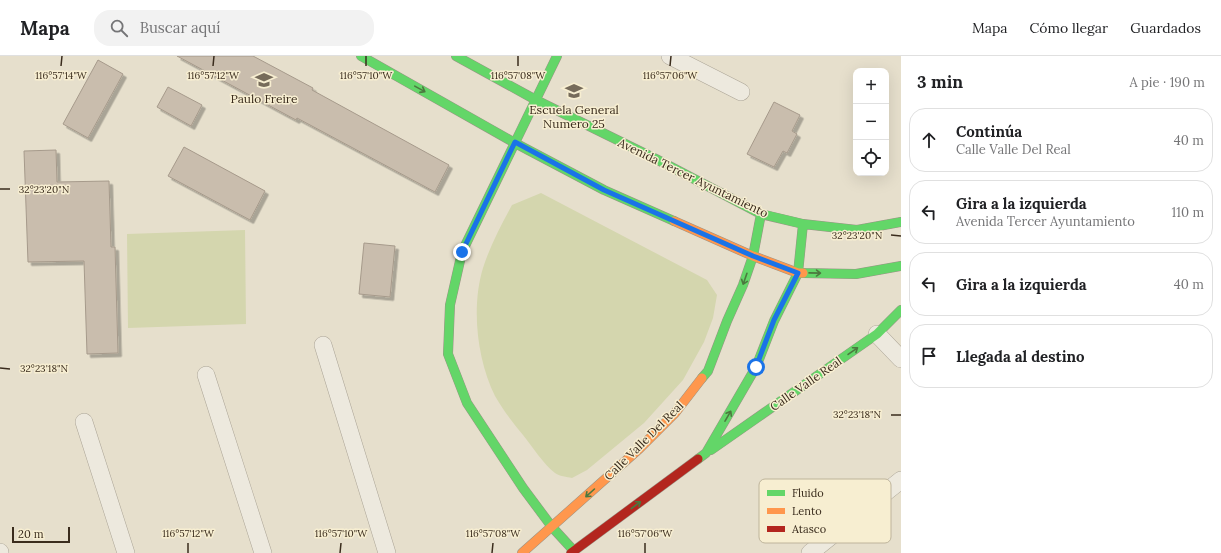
<!DOCTYPE html>
<html lang="es">
<meta charset="utf-8">
<style>
body{margin:0;font-family:Lora,serif;background:#f2f2f2;color:#202124}
.controls{position:absolute;right:12px;top:12px;display:grid;overflow:hidden;border-radius:8px;box-shadow:0 4px 16px #0002}
.controls button{width:36px;height:36px;display:grid;place-items:center;padding:0;border:0;border-bottom:1px solid #e0e0e0;background:#fff;color:#202124;font:20px sans-serif}
.scale{position:absolute;left:12px;bottom:10px;width:58px;box-sizing:border-box;padding-left:4px;border:2px solid #3a2c1d;border-top:0;font-size:11px;line-height:14px;white-space:nowrap;color:#3a2c1d;-webkit-text-stroke:3px #f7eed1;paint-order:stroke}
.stop{position:absolute;width:12px;height:12px;margin:-9px;border:3px solid #1a73e8;border-radius:50%;background:#fff}
.stop.end{background:#1a73e8;border-color:#fff;box-shadow:0 1px 4px #0008}
.list{margin:0;padding:0;list-style:none}
h2{display:flex;justify-content:space-between;align-items:center;height:52px;margin:0;padding:0 16px;font-size:17px}
h2 small{font-size:13px;font-weight:400;color:#757577}
.list li{display:grid;grid-template-columns:26px 1fr auto;gap:12px;align-items:center;box-sizing:border-box;height:64px;margin:0 8px 8px;padding:0 8px;border:1px solid #e0e0e0;border-radius:16px}
.list b{display:block;font-size:15px;white-space:nowrap}
.list p{margin:0;font-size:13px;white-space:nowrap;color:#757577}
.list em{font-size:13px;font-style:normal;color:#757577}
.icon{flex:none;width:22px;height:22px;fill:none;stroke:currentColor;stroke-width:2;stroke-linecap:round;stroke-linejoin:round}
.map{position:relative;flex:none;width:901px;height:497px;overflow:hidden}
header{display:flex;align-items:center;gap:24px;box-sizing:border-box;height:56px;padding:0 20px;background:#fff;border-bottom:1px solid #e0e0e0}
header strong{font-size:19px}
nav{display:flex;gap:22px;margin-inline-start:auto;font-size:14px}
.search{width:280px;height:36px;background:#f2f2f2;display:flex;align-items:center;gap:10px;box-sizing:border-box;padding:0 14px;border-radius:16px;color:#757577;font-size:15px}
main{display:flex}
aside{flex:1;background:#fff}
.map>svg:first-child{display:block}
.park{fill:#d4d6ae}
.building{fill:#c9bdad;stroke:#a69a8b;filter:url(#shadow)}
.lines{fill:none;stroke-linecap:round;stroke-linejoin:round}
.street-casing{stroke:#aba496;stroke-width:18}
.fast-casing{stroke:#9a9385;stroke-width:10}
.slow-casing{stroke:#9a9385;stroke-width:10}
.jam-casing{stroke:#9a9385;stroke-width:10}
.street{stroke:#ede9de;stroke-width:17}
.fast{stroke:#63d668;stroke-width:9}
.slow{stroke:#ff974d;stroke-width:9}
.jam{stroke:#b3261e;stroke-width:9}
.oneway{stroke:#4c783f}
.route{stroke:#1a73e8;stroke-width:5}
.ticks{fill:none;stroke:#3a2c1d;stroke-width:1.5}
.labels{text-anchor:middle;stroke-width:3;stroke-linejoin:round;paint-order:stroke}
.poi-label{font-size:12px;fill:#3a2c1d;stroke:#f7eed1}
.street-label{font-size:12px;fill:#3a2c1d;stroke:#f7eed1}
.key{fill:#f7eed1;stroke:#beb49b;stroke-width:1}
.key-label{font-size:11px;fill:#3a2c1d}
.ticks-label{font-size:10px;text-anchor:middle;fill:#3a2c1d;stroke:#f7eed1;stroke-width:3;stroke-linejoin:round;paint-order:stroke}
</style>
<header>
<strong>Mapa</strong>
<div class="search"><svg class="icon" aria-label="search" viewBox="0 0 24 24"><circle cx="10" cy="10" r="6"/><path d="M15 15l6 6"/></svg>Buscar aquí</div>
<nav><a>Mapa</a><a>Cómo llegar</a><a>Guardados</a></nav>
</header>
<main>
<div class="map">
<svg width="901" height="497" viewBox="0 0 901 497">
<defs>
<filter id="shadow"><feDropShadow dx="3.5" dy="3.5" stdDeviation="0" flood-color="#0004"/></filter>
</defs>
<rect width="100%" height="100%" fill="#e6dfcc"/>
<!-- park -->
<path class="park" d="M541,137l166,87 10,15 -4,23 -9,24 -21,38 -39,43 -57,47 -15,8c-5,-1 -13,-2 -17,-5 -11,-8 -23,-27 -32,-38 -10,-12 -20,-25 -28,-39 -18,-36 -24,-89 -12,-128 7,-22 18,-43 29,-63z
M245,174l1,94 -118,4 -1,-94z"/>
<!-- building -->
<path class="building" d="M177,0h76l60,32 -1,2 137,75 -14,27 -138,-74 -1,2z
M98,4l25,14 -35,64 -25,-14z
M168,31l34,18 -11,21 -34,-19z
M774,46l26,13 -8,16 5,3 -10,19 -4,-2 -9,16 -27,-13z
M184,91l81,44 -15,29 -82,-44z
M56,94l1,32 52,-1 2,66h4l3,106 -31,1 -3,-93 -56,1 -4,-111z
M364,187l31,3 -5,51 -31,-3z"/>
<g class="lines">
<!-- street casing -->
<g class="street-casing">
<path id="street" d="M670,0l71,36
M877,278l24,25
M323,289l64,208
M206,319l57,178
M84,366l42,131
M0,496v1
M810,497l91,-73"/>
</g>
<!-- fast casing -->
<g class="fast-casing">
<path id="fast" d="M361,0l154,87 89,47 70,31
M456,0l80,44 120,59 105,55 42,10 54,6 44,-8
M557,0l-95,196 -12,53 -2,49 19,49 56,85 29,39 22,24
M803,217l53,1 45,-8
M702,322l6,-7 19,-50 16,-36 10,-29 8,-42
M711,394l166,-116 24,-24
M698,403l8,-6 50,-86 18,-46 24,-48 5,-49"/>
</g>
<!-- slow casing -->
<g class="slow-casing">
<path id="slow" d="M674,165l79,35 45,17h5
M522,497l117,-104 36,-36 27,-35"/>
</g>
<!-- jam casing -->
<g class="jam-casing">
<path id="jam" d="M571,497l127,-94"/>
</g>
<!-- street -->
<use href="#street" class="street"/>
<!-- fast -->
<use href="#fast" class="fast"/>
<!-- slow -->
<use href="#slow" class="slow"/>
<!-- jam -->
<use href="#jam" class="jam"/>
</g>
<!-- one-way arrows -->
<defs><path id="oneway-shaft" d="M-6 0H5M1.5-3L5.5 0L1.5 3" fill="none" stroke-width="1.6" stroke-linecap="round" stroke-linejoin="round"/></defs>
<g class="oneway">
<use href="#oneway-shaft" transform="translate(420 33) rotate(29)"/>
<use href="#oneway-shaft" transform="translate(815 217) rotate(1)"/>
<use href="#oneway-shaft" transform="translate(745 223) rotate(109)"/>
<use href="#oneway-shaft" transform="translate(853 295) rotate(-35)"/>
<use href="#oneway-shaft" transform="translate(728 360) rotate(-60)"/>
<use href="#oneway-shaft" transform="translate(590 437) rotate(138)"/>
<use href="#oneway-shaft" transform="translate(636 449) rotate(-37)"/>
</g>
<g class="lines">
<!-- route -->
<path class="route" d="M462,196l53,-110 89,48 149,66 45,17 -24,47 -18,47"/>
</g>
<!-- ticks -->
<path class="ticks" d="M61,10l1,-10M213,10l1,-10M366,10v-10M518,10v-10M670,10l1,-10M0,133h10M891,179l10,1M0,312l10,1M891,359h10M188,497v-10M340,497l1,-10M492,497l1,-10M645,497v-10"/>
<!-- icons -->
<defs>
<g id="school-bare" transform="scale(1.38)"><path d="M0-5L7-2L0 1L-7-2ZM-4 1L0 2.5L4 1V4Q0 6-4 4Z" fill="#766b5a" stroke="#f7eed1" stroke-width="2.5" paint-order="stroke"/></g>
</defs>
<g fill-rule="evenodd">
<use href="#school-bare" x="264" y="24"/>
<use href="#school-bare" x="574" y="35"/>
</g>
<g class="labels">
<!-- poi labels -->
<g class="poi-label">
<text x="264" y="47">Paulo Freire</text>
<text x="574" y="58">Escuela General<tspan x="574" dy="14">Numero 25</tspan></text>
</g>
<!-- street labels -->
<g class="street-label">
<text transform="translate(693 122) rotate(26)" y="4">Avenida Tercer Ayuntamiento</text>
<text transform="translate(806 328) rotate(-35)" y="4">Calle Valle Real</text>
<text transform="translate(644 385) rotate(-45)" y="4">Calle Valle Del Real</text>
</g>
</g>
<!-- legend -->
<rect x="759" y="423" width="132" height="64" rx="6" class="key"/>
<rect x="767" y="434" width="18" height="6" fill="#63d668"/>
<rect x="767" y="452" width="18" height="6" fill="#ff974d"/>
<rect x="767" y="470" width="18" height="6" fill="#b3261e"/>
<g class="key-label">
<text x="792" y="441">Fluido</text>
<text x="792" y="459">Lento</text>
<text x="792" y="477">Atasco</text>
</g>
<g class="ticks-label">
<text x="61" y="23">116°57'14"W</text>
<text x="213" y="23">116°57'12"W</text>
<text x="366" y="23">116°57'10"W</text>
<text x="518" y="23">116°57'08"W</text>
<text x="670" y="23">116°57'06"W</text>
<text x="44" y="137">32°23'20"N</text>
<text x="857" y="183">32°23'20"N</text>
<text x="44" y="316">32°23'18"N</text>
<text x="857" y="362">32°23'18"N</text>
<text x="188" y="481">116°57'12"W</text>
<text x="341" y="481">116°57'10"W</text>
<text x="493" y="481">116°57'08"W</text>
<text x="645" y="481">116°57'06"W</text>
</g>
</svg>
<div class="controls">
<button>+</button>
<button>−</button>
<button><svg class="icon" aria-label="locate" viewBox="0 0 24 24"><circle cx="12" cy="12" r="6"/><path d="M12 2v4M12 18v4M2 12h4M18 12h4"/></svg></button>
</div>
<div class="scale">20 m</div>
<div class="stop" style="left:756px;top:311px"></div>
<div class="stop end" style="left:462px;top:196px"></div>
</div>
<aside>
<h2>3 min<small>A pie · 190 m</small></h2>
<ul class="list">
<li><svg class="icon" aria-label="ahead" viewBox="0 0 24 24"><path d="M12 20V5M6 11l6-6 6 6"/></svg><div><b>Continúa</b><p>Calle Valle Del Real</p></div><em>40 m</em></li>
<li><svg class="icon" aria-label="left" viewBox="0 0 24 24"><path d="M17 20v-9H6M10 6l-5 5 5 5"/></svg><div><b>Gira a la izquierda</b><p>Avenida Tercer Ayuntamiento</p></div><em>110 m</em></li>
<li><svg class="icon" aria-label="left" viewBox="0 0 24 24"><path d="M17 20v-9H6M10 6l-5 5 5 5"/></svg><div><b>Gira a la izquierda</b></div><em>40 m</em></li>
<li><svg class="icon" aria-label="arrive" viewBox="0 0 24 24"><path d="M6 21V4h12l-3 4 3 4H6"/></svg><div><b>Llegada al destino</b></div></li>
</ul>
</aside>
</main>
